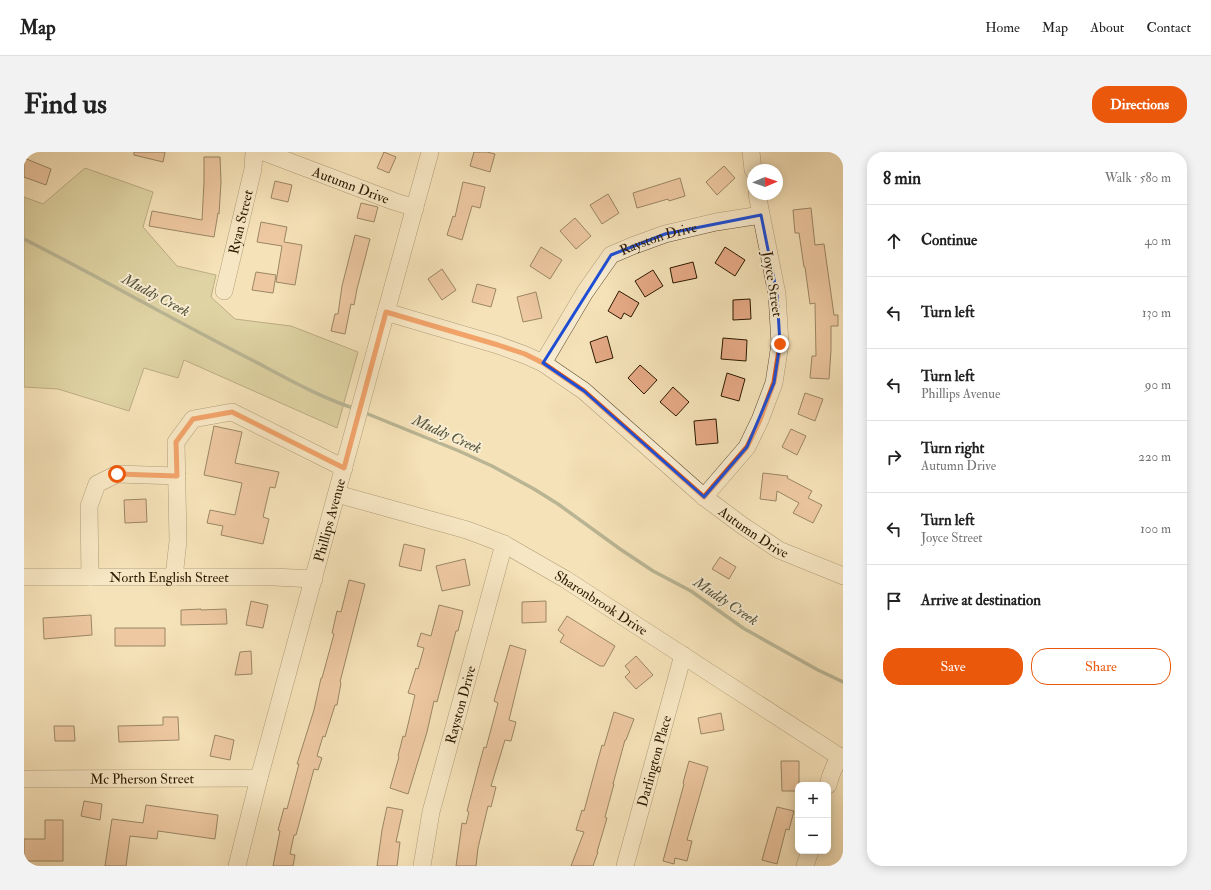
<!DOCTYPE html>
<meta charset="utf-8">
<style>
body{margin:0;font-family:"IM FELL Double Pica",serif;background:#f2f2f2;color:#222}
.controls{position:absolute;right:12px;bottom:12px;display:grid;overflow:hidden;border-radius:8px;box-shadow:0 2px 10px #0003}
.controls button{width:36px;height:36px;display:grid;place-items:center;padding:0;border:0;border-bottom:1px solid #e0e0e0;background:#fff;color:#222;font:20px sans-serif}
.compass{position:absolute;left:723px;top:12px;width:36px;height:36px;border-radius:50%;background:#fff;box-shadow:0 2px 10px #0003;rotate:88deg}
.stop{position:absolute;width:12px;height:12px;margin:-9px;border:3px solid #ea580c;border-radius:50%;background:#fff}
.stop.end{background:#ea580c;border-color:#fff;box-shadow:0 1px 4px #0008}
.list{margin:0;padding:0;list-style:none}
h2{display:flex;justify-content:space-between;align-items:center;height:52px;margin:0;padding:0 16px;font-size:17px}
h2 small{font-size:13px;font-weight:400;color:#767676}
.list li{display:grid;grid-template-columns:26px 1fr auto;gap:12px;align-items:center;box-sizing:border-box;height:72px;padding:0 16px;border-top:1px solid #e0e0e0}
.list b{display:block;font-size:15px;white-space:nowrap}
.list p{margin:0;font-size:13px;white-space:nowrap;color:#767676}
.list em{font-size:13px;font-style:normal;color:#767676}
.actions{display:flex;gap:8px;padding:12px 16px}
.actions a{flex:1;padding:9px 0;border:1px solid #ea580c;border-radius:16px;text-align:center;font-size:14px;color:#ea580c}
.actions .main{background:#ea580c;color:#fff}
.icon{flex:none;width:22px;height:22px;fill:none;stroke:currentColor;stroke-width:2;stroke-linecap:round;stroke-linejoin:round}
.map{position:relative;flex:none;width:819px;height:714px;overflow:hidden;border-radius:16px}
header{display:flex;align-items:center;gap:24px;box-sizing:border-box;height:56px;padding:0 20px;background:#fff;border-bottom:1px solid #e0e0e0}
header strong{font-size:19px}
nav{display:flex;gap:22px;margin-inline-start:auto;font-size:14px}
.intro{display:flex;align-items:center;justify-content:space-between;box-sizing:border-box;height:96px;padding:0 24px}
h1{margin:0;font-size:28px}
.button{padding:10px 18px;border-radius:16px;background:#ea580c;color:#fff;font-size:14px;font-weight:700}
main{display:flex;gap:24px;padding:0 24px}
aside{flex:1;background:#fff;border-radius:16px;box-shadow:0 2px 10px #0003}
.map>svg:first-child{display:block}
.green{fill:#c4c18a;stroke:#786d45}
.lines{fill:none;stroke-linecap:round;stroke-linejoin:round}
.stream{stroke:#6f7d66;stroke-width:3.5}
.building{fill:#e5a985;stroke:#2b1900}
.minor-casing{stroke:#5e4b2e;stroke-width:18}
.minor{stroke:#f8ecd1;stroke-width:17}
.route{stroke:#ea580c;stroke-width:5}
.marked{fill:none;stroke:#1d4ed8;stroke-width:3;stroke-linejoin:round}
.labels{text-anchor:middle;stroke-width:4;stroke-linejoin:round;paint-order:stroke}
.street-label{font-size:14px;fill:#2b1900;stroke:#f8ecd1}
.water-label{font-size:15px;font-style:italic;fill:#53533c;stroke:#f8ecd1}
</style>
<header>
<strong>Map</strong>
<nav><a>Home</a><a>Map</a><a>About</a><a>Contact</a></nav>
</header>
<div class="intro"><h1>Find us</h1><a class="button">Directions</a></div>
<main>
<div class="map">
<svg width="819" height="714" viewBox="0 0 819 714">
<rect width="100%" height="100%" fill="#f5e2b8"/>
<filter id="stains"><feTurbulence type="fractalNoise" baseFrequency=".005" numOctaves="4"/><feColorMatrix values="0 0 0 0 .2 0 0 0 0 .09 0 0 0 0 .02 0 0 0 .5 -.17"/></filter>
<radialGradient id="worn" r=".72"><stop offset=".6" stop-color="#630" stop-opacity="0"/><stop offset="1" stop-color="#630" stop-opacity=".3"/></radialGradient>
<!-- green -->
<path class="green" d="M61,16l68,24 -10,35 34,39 39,9 -5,22 24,22 56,7 67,26 -21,76 -153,-68 -6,18 -34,-10 -15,43 -71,-22 -34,-2v-190l19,7z"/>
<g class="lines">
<!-- stream -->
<path class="stream" d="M0,87c77,39 151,82 228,121 34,18 67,37 104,49
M339,260l96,39 33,15 42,23 24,15 62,45 33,22 38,20 52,37 75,42 25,12"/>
</g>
<!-- building -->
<path class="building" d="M110,0h31l-2,10 -29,-7z
M360,0l12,5 -7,16 -12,-5z
M450,0h13l8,2 -5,18 -20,-6z
M180,5h16l1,25 -2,32 -1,-1 -4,24 -65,-11 3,-15 50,9 2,-38z
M0,6l27,11 -5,16 -22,-8z
M700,14l11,12 -18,17 -11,-13z
M656,26l5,18 -16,5 -1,-2 -31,9 -4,-15z
M251,29l17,4 -4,17 -17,-4z
M439,30l22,5 -5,21 -8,-2 -10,34 -15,-5 6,-19 2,1z
M584,42l11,19 -17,11 -12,-19z
M337,51l17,4 -4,15 -17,-4z
M787,56l4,37 9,-1 10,71h4v11h-7v24l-2,29 -19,-1 2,-22h4l-1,-53 -5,1 -5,-37h-1l-5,-34h-4l-2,-23z
M551,66l16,18 -15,13 -16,-18z
M237,70l26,5 -3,15 18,3 -7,40 -19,-3 6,-36 -25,-4z
M331,83l15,4 -13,50 -3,16 -3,-1 -6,30 -14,-3 4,-17h3l4,-28z
M517,95l21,13 -12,19 -20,-13z
M701,95l20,13 -10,16 -20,-13z
M669,110l4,16 -24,5 -3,-15z
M418,117l14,21 -14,10 -14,-21z
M629,118l10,16 -18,11 -10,-16z
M232,120l20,3 -3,18 -21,-3z
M453,132l19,5 -5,18 -19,-5z
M595,139l20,12 -8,14 -7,-4 -3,6 -13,-8z
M512,140l6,26 -19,4 -6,-25z
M726,147l1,20 -18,1v-20z
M583,184l6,22 -17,5 -6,-21z
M699,186l24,2 -1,21 -25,-2z
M616,213l17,15 -13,14 -16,-16z
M703,221l18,6 -6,22 -18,-5z
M649,235l16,15 -13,14 -16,-14z
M781,241l18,6 -8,22 -17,-7z
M692,267l2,24 -22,2 -2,-24z
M190,274l28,6 -7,31 44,9 -4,16 -5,-1 -7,30 6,2 -6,25 -42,-9 2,-9 -16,-3 3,-13 25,5 7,-32 -38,-8z
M767,277l15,7 -9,19 -15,-8z
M739,321l25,3 -1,2 25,13 -4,7 14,7 -9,18 -20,-10 6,-10 -22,-12 -1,10 -16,-2z
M122,347l1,23 -22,1 -1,-23z
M380,392l21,5 -4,22 -22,-5z
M696,405l16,10 -7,12 -17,-10z
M441,407l5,26 -28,6 -6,-25z
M325,428l16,4 -25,98 1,1 -4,22h-2l-10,32 -2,-1 -6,20 5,2 -4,12 -4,-1 -18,66h-2l-4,19 5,1 -2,11h-20l7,-35 -2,-1 6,-22 3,1 12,-45h-2l17,-54 7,-32h1l12,-44 -2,-1 5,-22 4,1z
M227,449l17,4 -5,23 -17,-3z
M522,449v21l-24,1v-21z
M415,453l24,6 -5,20h-2l-19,71 -3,-1 -7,31 -19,62 -18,-6 9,-31 -1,-1 5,-20 2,1 10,-42 -7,-2 8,-25 2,1 6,-21 -7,-2 4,-13 10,3z
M177,457v1l25,-1 1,15 -46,1v-15z
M67,463l1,20 -48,4 -1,-21z
M543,464l48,30 -11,20h-4l-40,-24 4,-7 -6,-5z
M91,476h50v18h-50z
M486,493l16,5 -17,70 7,2 -5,19 -6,-1 -14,46 5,1 -5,20 -3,-1 -10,42 -2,18h-20l6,-43 4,1 3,-12 -2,-1 11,-42 6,-22 2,1 12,-45 -4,-2z
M227,499l1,23 -17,1 5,-23z
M612,504l17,19 -17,14 -11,-12 5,-5 -5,-6z
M590,560l20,7 -8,21h-1l-12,44h1l-9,33 2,1 -10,34h1l-5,14h-22l13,-34 -8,-2 6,-20 2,1 18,-66 2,1z
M697,561l3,17 -23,4 -3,-16z
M139,565h15l1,23 -60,2 -1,-16 45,-1z
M30,574h20l1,15h-20z
M191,583l19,5 -4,20 -20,-4z
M665,609l19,6 -21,73 5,1 -5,20 -12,-3 -1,6 -11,-3 21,-77 -1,-1z
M757,609h18v24h-1v6h-16z
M60,649l18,3 -2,16 -19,-4z
M122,653l72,10 -3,24 -57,-8 -1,8 -27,-3 -4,30h-21l7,-47 31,4z
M363,655l16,3 -7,32h4l-3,24h-20l5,-36z
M753,655l17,4 -5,19 -3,-1 -9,35 -15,-4z
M21,668h18v41h-39v-22h21z"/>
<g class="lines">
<!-- minor casing -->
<g class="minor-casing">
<g id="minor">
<path id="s1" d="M240,0l129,49 22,7"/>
<path d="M727,0l2,18"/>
<path id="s2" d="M200,139l29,-122 1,-17"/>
<path id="s3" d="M362,160l112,33 27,10 18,8 41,28 120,106 39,29 36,24 64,26"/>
<path id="s4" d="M519,211l42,-71 26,-37 21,-9 33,-12 51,-12 45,-7"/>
<path id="s5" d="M313,342l130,36 37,14 61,35 278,180"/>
<path d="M680,345l43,-50 13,-27 14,-37 6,-39 -3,-50 -20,-100"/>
<path id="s6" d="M0,425h250l40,2"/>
<path d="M66,425l-1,-71 8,-22 20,-10 60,2"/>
<path d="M150,425l4,-36 -2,-99 17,-23 39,-7 112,56"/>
<path id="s7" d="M0,627l235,-1"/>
<path d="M804,633l3,-10 8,-19"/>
<path id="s8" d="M213,714l22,-88 127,-466 44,-160"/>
<path id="s9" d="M398,714l9,-54 73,-268"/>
<path id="s10" d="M601,714l58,-211"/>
<path d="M781,714l5,-15"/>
</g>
</g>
<!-- minor -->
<use href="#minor" class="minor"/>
</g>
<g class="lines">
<!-- route -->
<path class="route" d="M93,322l60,2 -1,-34 17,-23 39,-7 112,56 42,-156 112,33 27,9 18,9 41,28 120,106 43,-50 13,-27 14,-38 6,-38"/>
</g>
<!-- marked area -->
<path d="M0 0H819V714H0ZM737,63l16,79 3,50 -6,39 -27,64 -43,50 -120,-106 -41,-28 68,-108 54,-21z" fill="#f5e2b8" fill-opacity=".55" fill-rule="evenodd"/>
<path class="marked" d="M737,63l16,79 3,50 -6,39 -27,64 -43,50 -120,-106 -41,-28 68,-108 54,-21z"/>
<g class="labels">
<!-- street labels -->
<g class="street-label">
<text dy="5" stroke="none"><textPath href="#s1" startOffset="93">Autumn Drive</textPath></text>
<text dy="5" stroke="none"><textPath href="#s2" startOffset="71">Ryan Street</textPath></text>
<text dy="5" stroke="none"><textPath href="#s4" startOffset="178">Rayston Drive</textPath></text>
<text transform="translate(749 132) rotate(81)" y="5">Joyce Street</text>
<text dy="5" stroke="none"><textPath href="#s8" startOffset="358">Phillips Avenue</textPath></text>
<text dy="5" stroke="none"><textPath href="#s3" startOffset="436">Autumn Drive</textPath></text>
<text dy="5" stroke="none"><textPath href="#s6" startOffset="145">North English Street</textPath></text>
<text dy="5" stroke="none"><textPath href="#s5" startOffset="288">Sharonbrook Drive</textPath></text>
<text dy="5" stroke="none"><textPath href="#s9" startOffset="166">Rayston Drive</textPath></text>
<text dy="5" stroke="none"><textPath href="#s10" startOffset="109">Darlington Place</textPath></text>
<text dy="5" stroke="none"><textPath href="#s7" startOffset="118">Mc Pherson Street</textPath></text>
</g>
<!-- water labels -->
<g class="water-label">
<text transform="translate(132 143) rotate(28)" y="5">Muddy Creek</text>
<text transform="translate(423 282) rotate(24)" y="5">Muddy Creek</text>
<text transform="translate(702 449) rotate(34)" y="5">Muddy Creek</text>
</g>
</g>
<rect width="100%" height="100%" filter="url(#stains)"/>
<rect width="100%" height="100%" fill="url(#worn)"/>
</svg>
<div class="controls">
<button>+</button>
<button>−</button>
</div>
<svg class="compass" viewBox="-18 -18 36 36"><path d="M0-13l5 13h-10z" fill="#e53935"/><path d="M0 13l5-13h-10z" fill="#767676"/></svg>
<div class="stop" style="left:93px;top:322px"></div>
<div class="stop end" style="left:756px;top:192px"></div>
</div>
<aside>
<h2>8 min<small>Walk · 580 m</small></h2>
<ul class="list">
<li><svg class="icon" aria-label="ahead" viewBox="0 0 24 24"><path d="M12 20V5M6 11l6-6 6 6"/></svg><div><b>Continue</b></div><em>40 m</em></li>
<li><svg class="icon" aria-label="left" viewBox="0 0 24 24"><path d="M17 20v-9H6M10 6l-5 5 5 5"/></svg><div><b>Turn left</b></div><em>130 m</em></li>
<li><svg class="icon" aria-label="left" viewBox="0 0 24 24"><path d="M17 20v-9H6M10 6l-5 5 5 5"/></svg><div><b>Turn left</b><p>Phillips Avenue</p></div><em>90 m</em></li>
<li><svg class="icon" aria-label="right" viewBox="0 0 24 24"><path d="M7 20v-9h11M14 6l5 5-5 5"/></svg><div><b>Turn right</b><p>Autumn Drive</p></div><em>220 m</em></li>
<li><svg class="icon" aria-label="left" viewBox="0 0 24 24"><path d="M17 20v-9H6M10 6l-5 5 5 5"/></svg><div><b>Turn left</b><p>Joyce Street</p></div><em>100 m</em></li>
<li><svg class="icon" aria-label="arrive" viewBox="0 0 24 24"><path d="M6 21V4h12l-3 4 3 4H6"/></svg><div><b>Arrive at destination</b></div></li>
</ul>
<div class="actions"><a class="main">Save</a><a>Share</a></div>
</aside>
</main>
